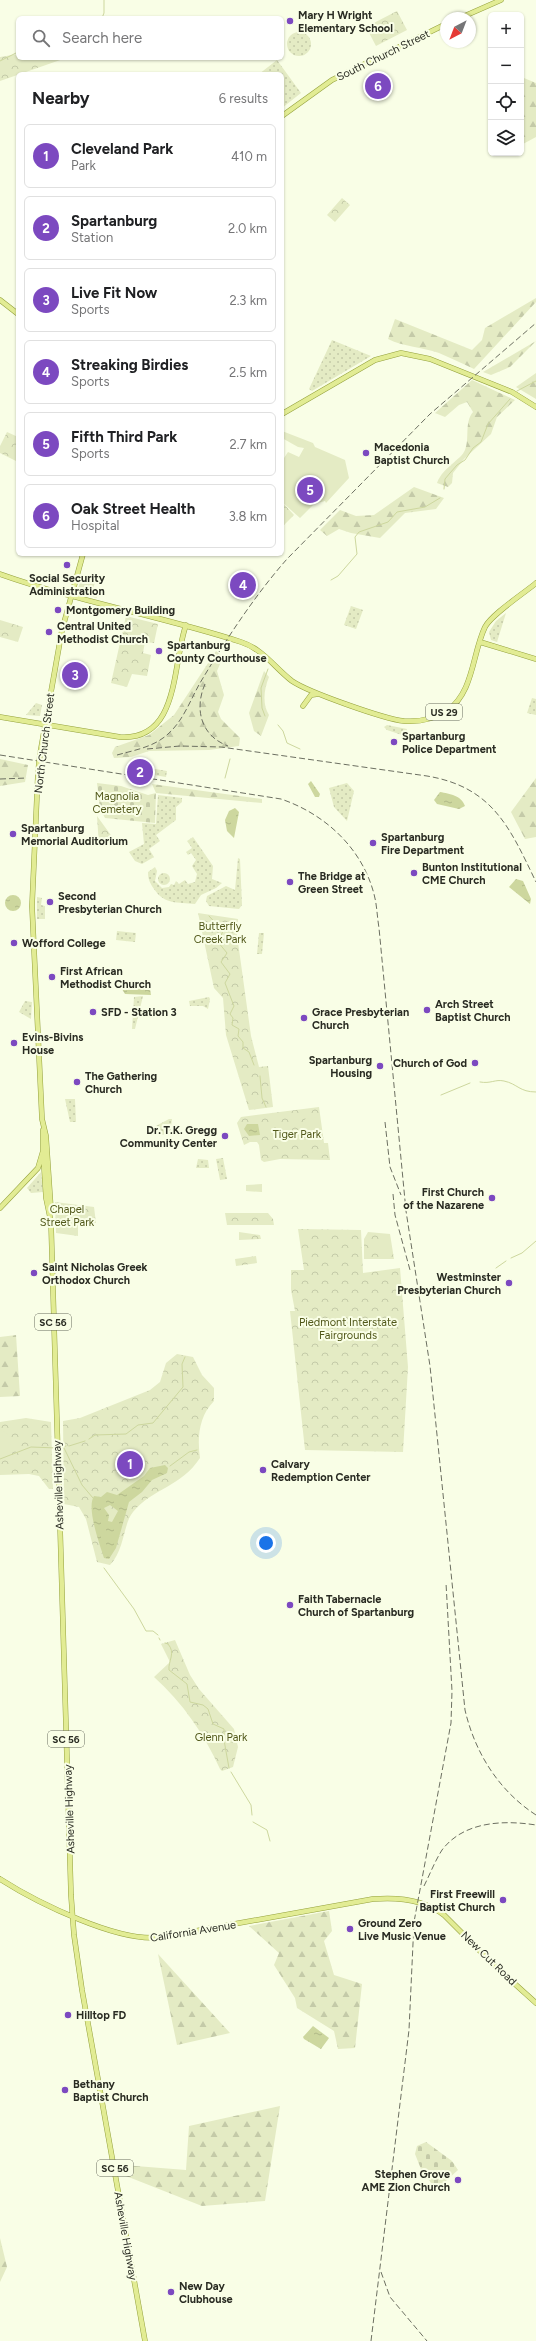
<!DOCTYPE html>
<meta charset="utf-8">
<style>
body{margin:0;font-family:Figtree,sans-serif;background:#f2f2f2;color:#202124}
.controls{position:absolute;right:12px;top:12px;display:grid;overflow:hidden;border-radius:6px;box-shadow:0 1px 3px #0004}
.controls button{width:36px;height:36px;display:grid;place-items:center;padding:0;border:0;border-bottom:1px solid #e0e0e0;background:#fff;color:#202124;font:20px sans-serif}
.compass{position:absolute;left:440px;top:12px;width:36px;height:36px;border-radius:50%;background:#fff;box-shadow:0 1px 3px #0004;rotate:222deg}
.you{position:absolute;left:266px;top:1543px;width:14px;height:14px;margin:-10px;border:3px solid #fff;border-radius:50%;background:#1a73e8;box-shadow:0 0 0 6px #1a73e833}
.badge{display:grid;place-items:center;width:26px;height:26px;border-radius:50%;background:#7c49c0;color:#fff;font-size:13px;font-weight:700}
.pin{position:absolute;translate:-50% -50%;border:2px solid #fff;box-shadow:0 1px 4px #0006}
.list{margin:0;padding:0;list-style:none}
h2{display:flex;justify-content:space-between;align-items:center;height:52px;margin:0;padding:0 16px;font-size:17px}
h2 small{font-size:13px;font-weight:400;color:#757577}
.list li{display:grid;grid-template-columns:26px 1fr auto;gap:12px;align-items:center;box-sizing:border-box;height:64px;margin:0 8px 8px;padding:0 8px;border:1px solid #e0e0e0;border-radius:6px}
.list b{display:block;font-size:15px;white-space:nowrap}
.list p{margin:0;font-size:13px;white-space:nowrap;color:#757577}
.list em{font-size:13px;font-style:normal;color:#757577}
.icon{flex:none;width:22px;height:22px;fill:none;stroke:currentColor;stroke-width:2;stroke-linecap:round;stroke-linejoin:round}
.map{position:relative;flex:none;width:536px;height:2341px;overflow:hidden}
.search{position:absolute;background:#fff;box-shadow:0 1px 3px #0004;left:16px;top:16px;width:268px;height:44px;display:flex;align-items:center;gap:10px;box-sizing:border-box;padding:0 14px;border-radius:6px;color:#757577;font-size:15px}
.panel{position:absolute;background:#fff;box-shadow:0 1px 3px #0004;left:16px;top:72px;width:268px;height:484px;border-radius:6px}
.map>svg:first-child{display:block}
.grass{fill:url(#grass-dots)}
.forest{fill:url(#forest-firs)}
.cemetery{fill:url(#cemetery-stones)}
.park{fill:url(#park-crowns)}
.garden{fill:#e4ebc4}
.water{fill:url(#water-ripples);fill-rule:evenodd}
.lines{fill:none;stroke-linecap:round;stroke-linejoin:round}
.stream{stroke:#cdd79e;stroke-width:1}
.major-casing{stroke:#94a13d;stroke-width:5.5}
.major{stroke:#e2ec94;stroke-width:4.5}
.rail{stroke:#6c6f61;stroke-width:1;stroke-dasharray:6 3;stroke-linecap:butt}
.major-bridge-casing{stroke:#94a13d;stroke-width:5.5;stroke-linecap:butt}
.major-bridge{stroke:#e2ec94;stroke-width:4.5}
.poi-dot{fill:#7c49c0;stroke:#f9fee6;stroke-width:1.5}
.labels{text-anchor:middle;stroke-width:4;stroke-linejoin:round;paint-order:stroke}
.shield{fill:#f9fee6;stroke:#676a5d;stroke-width:1}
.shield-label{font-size:10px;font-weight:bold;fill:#292b22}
.poi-label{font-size:11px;font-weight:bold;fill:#292b22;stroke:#f9fee6;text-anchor:start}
.street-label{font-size:11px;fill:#292b22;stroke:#f9fee6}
.park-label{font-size:11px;fill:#51581a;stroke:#f9fee6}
</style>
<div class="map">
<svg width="536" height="2341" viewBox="0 0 536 2341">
<defs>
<pattern id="grass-dots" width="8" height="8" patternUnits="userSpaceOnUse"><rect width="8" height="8" fill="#e4ebc4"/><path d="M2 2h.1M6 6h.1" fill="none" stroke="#c4caa8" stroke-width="1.8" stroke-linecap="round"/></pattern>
<pattern id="forest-firs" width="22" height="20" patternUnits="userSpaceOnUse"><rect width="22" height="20" fill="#e4ebc4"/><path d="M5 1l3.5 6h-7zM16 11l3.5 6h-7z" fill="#c4caa8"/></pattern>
<pattern id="cemetery-stones" width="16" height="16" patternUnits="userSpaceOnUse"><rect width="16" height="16" fill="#e4ebc4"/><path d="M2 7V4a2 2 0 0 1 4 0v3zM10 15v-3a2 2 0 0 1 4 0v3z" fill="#c4caa8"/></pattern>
<pattern id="park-crowns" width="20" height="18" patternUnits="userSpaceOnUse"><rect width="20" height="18" fill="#e4ebc4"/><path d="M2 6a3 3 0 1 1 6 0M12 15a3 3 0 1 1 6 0" fill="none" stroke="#c4caa8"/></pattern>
<pattern id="water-ripples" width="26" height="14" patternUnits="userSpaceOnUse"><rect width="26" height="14" fill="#cdd79e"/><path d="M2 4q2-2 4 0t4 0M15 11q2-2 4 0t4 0" fill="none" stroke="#b0b988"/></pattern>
</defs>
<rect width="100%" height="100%" fill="#f9fee6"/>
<!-- grass -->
<path class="grass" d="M287 44a12 12 0 1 1 24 0a12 12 0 1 1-24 0Z
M277,60l24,33 -19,15v-34h-23z
M332,340l39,16 -59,35 -3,-2z
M351,606l12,4 -7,19 -12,-4z
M506,613l-9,29 -6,-2 -2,-8 7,-11z
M532,698l4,1v16l-9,-2z
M36,703l6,2 -2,11 -14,-1z
M387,725l20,4 -2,7 -18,-6 -3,-3z
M149,768l18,3 -1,6 -18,-3z
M347,783l7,8 -7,30 -13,-14 -5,-19z
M158,795l24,3v4l-6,5v13l-20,15 4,6 -11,8 5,8 -12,7 -7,-3 -6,-9 15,-8 -2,-21 14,1z
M193,837l20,29 -1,13 10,4 -6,5 -15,7 -6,9c-18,-2 -30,1 -41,-15 -4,-6 -6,-9 -6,-17l7,-5 2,4 -2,10 7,7 7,-1 2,-3 3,1 2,-4 3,3 6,-4 3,4 7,-2 2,-8 -5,-8 4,-6 -5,-7 -3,2 -2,-3 6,-4 -5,-7z
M238,858l2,1 2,46 -3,4 -30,-3 -3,-5 1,-5 19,-10 9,4z
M158 879a6 6 0 1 1 12 0a6 6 0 1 1-12 0Z
M37,897l5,1 -1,7 4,1v13h-8z
M117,931l19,2 -1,9 -19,-2z
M259,933h5l-2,21h-5z
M143,996l-8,33h-3l2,-32z
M209,997l1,2 -2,10 -5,-3h-13l-1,-5z
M25,1001l7,1 -1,17 -12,-7z
M65,1099h10l1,23h-6z
M169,1119h3l-2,16 -15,-1 -3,-6z
M223,1158l4,21 -7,1 -4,-21z
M198,1159l10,1 1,8h-13z
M41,1172l2,20 -12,1 -4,-5z"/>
<!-- forest -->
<path class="forest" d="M524,78l12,5v54l-13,7 -2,-4v-61z
M536,298v4l-62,67c-11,-5 -23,-11 -35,-16 -17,-6 -35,-6 -51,-14l7,-20 77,31 10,-10 3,-12z
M536,341l-26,26 -19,8 -8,-3z
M536,373v26l-20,-12z
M472,380l43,20 -18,17 -6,17 -27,25 -11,14 -1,10 -4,4 -11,-4c6,-16 24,-23 28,-33 5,-12 -1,-27 8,-38l-6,-10 -8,3 -14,12 -10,-4z
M414,487l30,11 -8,11 -31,4 -25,25 -29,-5 -12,-4 -12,7 -7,-6 20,-20 16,6 18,-1z
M216,651l7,6 -6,14 7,24 -6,17 3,7 19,19 -1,8 -30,4 -60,1 -18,6 -17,1 -2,-5 3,-6 34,-12 25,-20z
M264,671l5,6c-5,12 -7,27 0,38l-8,21 -7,-5 -5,-18z
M0,759l28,6 -3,17 -25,4z
M536,778v59l-11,2 -14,-27z
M152,784l110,15v4l-106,-10z
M16,1335l4,61 -20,1v-60z
M329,1911l3,20 -8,10 10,34 28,9 -7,64 -17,1 -4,-18 -37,-23 -2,-10 -21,-33 5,-12 -30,-27z
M158,1954l72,79 -53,12z
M280,2106l-15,95 -63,5 -76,-30 -3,-11 63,5 3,-44z
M0,2238l7,29 -7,15z"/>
<!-- cemetery -->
<path class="cemetery" d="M97,783l24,3 27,9 8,-2 -1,30 -50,-5 -5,-9z
M426,2142l26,19 6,9 -22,20 -15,-21 -6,-15 2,-8z"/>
<!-- park -->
<path class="park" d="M397,11l10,19 -31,16 -10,-19z
M18,54v4h48l-66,23v-24z
M342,198l8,7 -15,17 -8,-7z
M7,432l11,5v25l-18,-9v-7z
M282,502l12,13 -12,12z
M82,574l14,5 -3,10 4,9 -20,-5z
M126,616l32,8 -4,19 -9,-1 -2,11 8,2 -4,21 -15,-2 -5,13 -16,-4z
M0,620l23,7 -5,15 -18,-5z
M97,816l21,29 -19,1z
M198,913l40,6 -1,16 14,101 8,31 9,-1 5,41 -24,3 -23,-75 -3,-37 -9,-10z
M319,1107l5,36h4l2,17 -50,-1 -16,3 -3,-2 -2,-15 -2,-3h-7l-6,3 -7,-22 4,-6z
M55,1202l39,5 2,16 -18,-1v14l-22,-3z
M225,1213h43l5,6 1,6h-47z
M298,1229l63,1 2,43 37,-5 8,99 -5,85 -98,-2 -15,-139h5l-4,-21v-20h13z
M239,1232l21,3 1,4 -22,1z
M368,1232l22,2 4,25h-30v-20z
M256,1256l1,7 -21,3 -1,-7z
M177,1354l16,3 9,18 12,13v13c-15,15 -17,37 -14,57 -19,29 -47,30 -67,54 -10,12 -8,37 -23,53l-13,-3 -11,-43 -7,-12 -15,-3 -1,-83 17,-3 70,-28 10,-8 6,-19z
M26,1418l25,4 2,67h-4l-10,-13 -10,-2 -29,1v-53z
M175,1640l15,35 9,14 35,40 4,18 -5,20 -11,4 -2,-2c-16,-35 -37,-66 -66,-92l16,-15 -9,-18z"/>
<!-- garden -->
<path class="garden" d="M282,431l31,12 2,4 30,13 4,18 -23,25 -1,-2 -11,3 -14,14 -18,-16v-41l6,-9 11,5 5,-9 -6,-1 -16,-9z
M318,1117l3,23 -12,2 -4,-23z
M262,1184v8l-16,-1v-6z
M59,1224l17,2 -1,8 -17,-2z
M379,1235h10v18h-11z
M0,1429l9,6 2,16 -11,2z"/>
<!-- water -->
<path class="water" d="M311,781l9,13 -1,3h-4l-7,-13z
M440,792c10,2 21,3 25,14l-6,3 -22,-5 -3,-4z
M235,808l4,4 -5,26 -7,-7 -2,-11 4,-9z
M516,879l7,2 8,18 -1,5 -21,-17z
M5 903a8 8 0 1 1 16 0a8 8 0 1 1-16 0Z
M125,988l25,1 1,6 -26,-1 -3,-5z
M247,1124h11l2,11 -11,1 -5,-7z
M165,1465l3,3 -1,5 -15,7 -10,12 -13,10 -13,46 -7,11 -5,-1c-4,-13 -18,-50 -10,-62l7,1 6,-5 10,3 27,-19 6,-8zM110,1505l8,6 -6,11 -4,-1 1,-6 -5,-7z
M313,2026l16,12 -8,11 -17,-10 -1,-2z"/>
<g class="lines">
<!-- stream -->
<path class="stream" d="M102,18l2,-5v-13
M0,61l18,-9
M517,391l19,-10
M444,489l1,-10 5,-6 7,-8 8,-5 8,-12 8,-6 7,-18 22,-25
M331,580l7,-4 19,-22 -2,-17 4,-5 29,-10 9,-10 28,-5 15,-9
M265,716l-3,-8 -1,-20 7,-19
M278,725l5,6 4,12 13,6
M225,778l5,-19
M209,916l14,15 -5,11 9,11 -6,9 9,12 -5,9 9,23 -4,8 3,4 -1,7 7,4 -1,7 5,6v6l6,4 5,13
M260,1076l2,22 4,9
M480,1082c11,2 15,-3 24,-1 14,3 15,11 32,11
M441,1095l29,-12
M511,1258l11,-5 14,-12
M496,1268l10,-7
M89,1439l6,-4 31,-1 12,-9 15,-2 30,-36 -1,-23 3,-7
M69,1446l16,-5
M60,1448l6,-2
M64,1448l18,37 11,13
M0,1459l31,-12 26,1
M170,1466l19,-14 8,-2
M104,1568l30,41 12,22h7l5,4
M159,1638l1,2
M165,1643l3,1c8,9 0,17 1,26l18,14 3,18 13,3 5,4 5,15 11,5v11l5,28
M231,1772l20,33 1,10
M253,1822l14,8 3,11"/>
<!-- major casing -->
<g class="major-casing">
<path id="major" d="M460,18l41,-18
M282,116l50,-36 114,-56
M0,300l18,14
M282,414l93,-54 26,-7 29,6 82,33 24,15
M0,574c79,28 161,42 241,68 22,7 34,26 51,39 16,11 92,38 112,40 14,1 30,-2 43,-10 27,-19 25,-57 38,-84 7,-13 38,-33 51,-44
M480,642l56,17
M303,706l8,-11 7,-1
M0,717l120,20c60,4 52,-73 66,-112
M40,754l22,-124 21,-76
M38,772l-6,134 10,213 4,17 5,74
M43,1151l3,47 5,24 20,673 3,40 8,55 63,351
M0,1208l38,-40 5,-17v-21
M0,1879c36,23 120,65 162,58l211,-38c24,-2 52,1 71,16l50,50 42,38"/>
</g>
<!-- major -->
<use href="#major" class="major"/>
<!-- rail -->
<path class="rail" d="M205,684c-11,25 -4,52 23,62
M147,749l33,-3 41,1 206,29c66,11 83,52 109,106
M0,755l281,44c44,15 81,49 93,95 3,11 3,22 5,34l27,283 24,155 35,344c10,43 34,81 71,105
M117,755c18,-5 37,-8 51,-21 17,-15 23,-37 35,-56 24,-40 53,-84 84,-119l143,-145 106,-91
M0,779l27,-1
M385,1122l5,45 11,28
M393,1194l2,21 15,55
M424,1886c6,-12 11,-25 18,-36 22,-29 62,-30 94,-25
M381,2272l9,25 37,44
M371,2341l38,-311 5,-108 37,-199 1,-32 -6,-108"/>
<!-- major-bridge casing -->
<g class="major-bridge-casing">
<path id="major-bridge" d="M38,772l2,-18"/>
</g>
<!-- major-bridge -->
<use href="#major-bridge" class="major-bridge"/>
</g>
<!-- markers -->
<g class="poi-dot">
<circle cx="290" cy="21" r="4"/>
<circle cx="366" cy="453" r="4"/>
<circle cx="67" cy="565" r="4"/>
<circle cx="58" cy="610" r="4"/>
<circle cx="49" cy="632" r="4"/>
<circle cx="159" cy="651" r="4"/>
<circle cx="394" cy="742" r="4"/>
<circle cx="13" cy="834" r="4"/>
<circle cx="373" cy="843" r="4"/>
<circle cx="414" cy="873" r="4"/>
<circle cx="290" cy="882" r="4"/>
<circle cx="50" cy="902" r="4"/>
<circle cx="14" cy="943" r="4"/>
<circle cx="52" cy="977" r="4"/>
<circle cx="427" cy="1010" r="4"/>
<circle cx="93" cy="1012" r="4"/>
<circle cx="304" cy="1018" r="4"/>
<circle cx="14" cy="1043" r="4"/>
<circle cx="475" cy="1063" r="4"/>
<circle cx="380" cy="1066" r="4"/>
<circle cx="77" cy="1082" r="4"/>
<circle cx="225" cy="1136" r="4"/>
<circle cx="492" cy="1198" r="4"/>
<circle cx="34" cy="1273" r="4"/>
<circle cx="509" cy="1283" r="4"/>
<circle cx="263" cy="1470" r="4"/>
<circle cx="290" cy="1605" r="4"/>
<circle cx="503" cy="1900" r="4"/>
<circle cx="350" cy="1929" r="4"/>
<circle cx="68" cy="2015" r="4"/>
<circle cx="65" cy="2090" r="4"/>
<circle cx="458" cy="2180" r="4"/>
<circle cx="171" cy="2292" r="4"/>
</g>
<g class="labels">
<!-- shield labels -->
<g class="shield">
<rect x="426" y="704" width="36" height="16" rx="3"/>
<rect x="35" y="1314" width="36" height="16" rx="3"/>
<rect x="48" y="1731" width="36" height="16" rx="3"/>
<rect x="97" y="2160" width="36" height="16" rx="3"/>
</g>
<g class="shield-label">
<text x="444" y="716">US 29</text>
<text x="53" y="1326">SC 56</text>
<text x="66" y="1743">SC 56</text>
<text x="115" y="2172">SC 56</text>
</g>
<!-- poi labels -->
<g class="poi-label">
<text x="298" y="19">Mary H Wright<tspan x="298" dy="13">Elementary School</tspan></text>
<text x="374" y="451">Macedonia<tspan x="374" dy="13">Baptist Church</tspan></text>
<text x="67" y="582" text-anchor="middle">Social Security<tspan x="67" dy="13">Administration</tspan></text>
<text x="66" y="614">Montgomery Building</text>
<text x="57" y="630">Central United<tspan x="57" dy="13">Methodist Church</tspan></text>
<text x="167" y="649">Spartanburg<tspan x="167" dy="13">County Courthouse</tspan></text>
<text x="402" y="740">Spartanburg<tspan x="402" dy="13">Police Department</tspan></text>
<text x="21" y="832">Spartanburg<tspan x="21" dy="13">Memorial Auditorium</tspan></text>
<text x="381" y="841">Spartanburg<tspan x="381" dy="13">Fire Department</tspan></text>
<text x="422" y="871">Bunton Institutional<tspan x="422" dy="13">CME Church</tspan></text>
<text x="298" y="880">The Bridge at<tspan x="298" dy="13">Green Street</tspan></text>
<text x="58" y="900">Second<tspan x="58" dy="13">Presbyterian Church</tspan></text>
<text x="22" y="947">Wofford College</text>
<text x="60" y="975">First African<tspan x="60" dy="13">Methodist Church</tspan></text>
<text x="435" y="1008">Arch Street<tspan x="435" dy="13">Baptist Church</tspan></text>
<text x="101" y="1016">SFD - Station 3</text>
<text x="312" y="1016">Grace Presbyterian<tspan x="312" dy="13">Church</tspan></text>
<text x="22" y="1041">Evins-Bivins<tspan x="22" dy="13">House</tspan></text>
<text x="372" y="1064" text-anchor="end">Spartanburg<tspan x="372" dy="13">Housing</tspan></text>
<text x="467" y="1067" text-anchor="end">Church of God</text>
<text x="85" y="1080">The Gathering<tspan x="85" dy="13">Church</tspan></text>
<text x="217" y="1134" text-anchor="end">Dr. T.K. Gregg<tspan x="217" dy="13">Community Center</tspan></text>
<text x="484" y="1196" text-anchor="end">First Church<tspan x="484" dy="13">of the Nazarene</tspan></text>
<text x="42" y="1271">Saint Nicholas Greek<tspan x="42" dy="13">Orthodox Church</tspan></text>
<text x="501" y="1281" text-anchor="end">Westminster<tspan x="501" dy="13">Presbyterian Church</tspan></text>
<text x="271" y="1468">Calvary<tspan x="271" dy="13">Redemption Center</tspan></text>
<text x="298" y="1603">Faith Tabernacle<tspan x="298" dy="13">Church of Spartanburg</tspan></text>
<text x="495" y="1898" text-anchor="end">First Freewill<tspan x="495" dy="13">Baptist Church</tspan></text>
<text x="358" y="1927">Ground Zero<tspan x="358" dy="13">Live Music Venue</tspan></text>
<text x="76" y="2019">Hilltop FD</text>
<text x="73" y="2088">Bethany<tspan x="73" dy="13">Baptist Church</tspan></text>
<text x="450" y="2178" text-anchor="end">Stephen Grove<tspan x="450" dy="13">AME Zion Church</tspan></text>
<text x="179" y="2290">New Day<tspan x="179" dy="13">Clubhouse</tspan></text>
</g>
<!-- street labels -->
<g class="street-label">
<text transform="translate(383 55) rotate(-26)" y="4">South Church Street</text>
<text transform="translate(44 743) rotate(-83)" y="4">North Church Street</text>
<text transform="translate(58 1485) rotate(-92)" y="4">Asheville Highway</text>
<text transform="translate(69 1809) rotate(-92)" y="4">Asheville Highway</text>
<text transform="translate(193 1931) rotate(-9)" y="4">California Avenue</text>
<text transform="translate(489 1958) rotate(44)" y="4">New Cut Road</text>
<text transform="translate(126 2236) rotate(80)" y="4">Asheville Highway</text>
</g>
<!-- park labels -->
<g class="park-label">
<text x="117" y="800">Magnolia<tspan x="117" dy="13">Cemetery</tspan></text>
<text x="220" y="930">Butterfly<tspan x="220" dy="13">Creek Park</tspan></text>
<text x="297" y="1138">Tiger Park</text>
<text x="67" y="1213">Chapel<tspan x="67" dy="13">Street Park</tspan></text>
<text x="348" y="1326">Piedmont Interstate<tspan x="348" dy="13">Fairgrounds</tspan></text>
<text x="221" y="1741">Glenn Park</text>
</g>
</g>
</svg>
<div class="controls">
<button>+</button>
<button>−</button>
<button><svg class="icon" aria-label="locate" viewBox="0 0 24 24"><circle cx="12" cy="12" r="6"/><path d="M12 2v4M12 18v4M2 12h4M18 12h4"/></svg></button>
<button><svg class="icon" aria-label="layers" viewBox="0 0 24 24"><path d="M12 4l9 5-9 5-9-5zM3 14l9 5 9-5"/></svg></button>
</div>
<svg class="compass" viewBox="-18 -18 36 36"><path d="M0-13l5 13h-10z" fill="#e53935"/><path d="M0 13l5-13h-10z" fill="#757577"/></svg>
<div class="you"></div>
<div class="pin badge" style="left:130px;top:1464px">1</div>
<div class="pin badge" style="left:140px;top:772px">2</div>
<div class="pin badge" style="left:75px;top:675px">3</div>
<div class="pin badge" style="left:243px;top:585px">4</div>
<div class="pin badge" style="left:310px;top:490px">5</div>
<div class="pin badge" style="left:378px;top:86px">6</div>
<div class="search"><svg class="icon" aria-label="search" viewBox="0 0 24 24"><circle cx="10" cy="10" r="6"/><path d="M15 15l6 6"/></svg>Search here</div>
<section class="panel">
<h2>Nearby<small>6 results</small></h2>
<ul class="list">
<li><span class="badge">1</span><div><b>Cleveland Park</b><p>Park</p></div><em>410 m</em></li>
<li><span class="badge">2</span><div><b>Spartanburg</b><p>Station</p></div><em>2.0 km</em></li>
<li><span class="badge">3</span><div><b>Live Fit Now</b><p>Sports</p></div><em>2.3 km</em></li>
<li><span class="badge">4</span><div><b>Streaking Birdies</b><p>Sports</p></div><em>2.5 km</em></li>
<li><span class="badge">5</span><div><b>Fifth Third Park</b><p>Sports</p></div><em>2.7 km</em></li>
<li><span class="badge">6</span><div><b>Oak Street Health</b><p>Hospital</p></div><em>3.8 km</em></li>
</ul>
</section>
</div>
